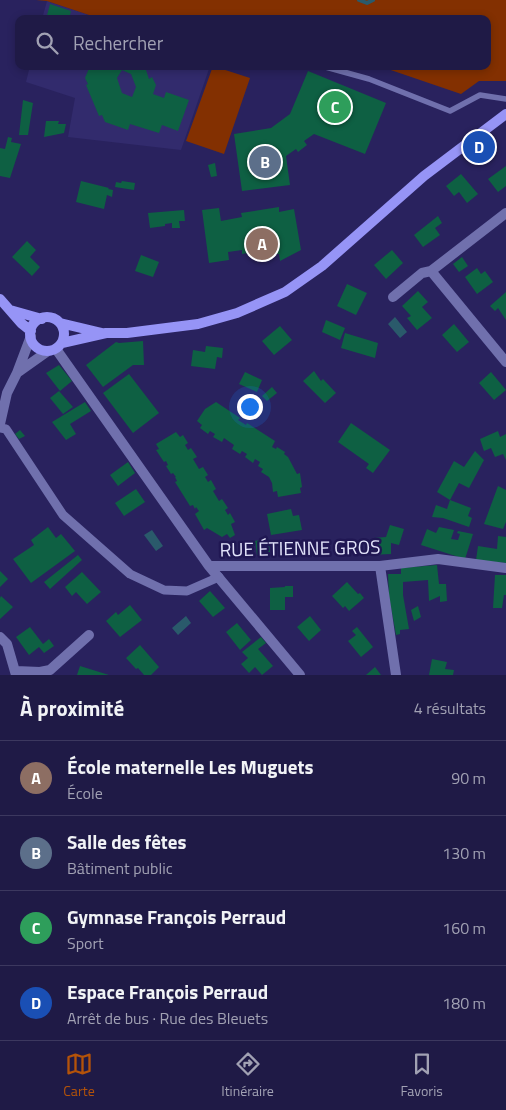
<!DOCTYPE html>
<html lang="fr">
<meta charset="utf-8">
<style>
body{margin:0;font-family:"Titillium Web",sans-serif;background:#2c2751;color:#f1f3f6}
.you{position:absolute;left:249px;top:406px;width:18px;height:18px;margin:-12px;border:4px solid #fff;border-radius:50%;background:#1a73e8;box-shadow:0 0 0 8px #1a73e833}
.badge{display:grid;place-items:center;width:32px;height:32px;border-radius:50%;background:#b45309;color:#fff;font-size:16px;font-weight:700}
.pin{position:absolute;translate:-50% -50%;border:2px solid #fff;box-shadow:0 1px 5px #0006}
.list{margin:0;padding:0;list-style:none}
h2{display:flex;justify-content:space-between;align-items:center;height:65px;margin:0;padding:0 20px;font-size:21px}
h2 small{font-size:16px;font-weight:400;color:#a1a1b3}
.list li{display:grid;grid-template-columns:32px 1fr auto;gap:15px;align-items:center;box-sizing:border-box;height:75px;padding:0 20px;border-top:1px solid #3c385f}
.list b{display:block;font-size:19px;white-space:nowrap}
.list p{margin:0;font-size:16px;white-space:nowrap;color:#a1a1b3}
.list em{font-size:16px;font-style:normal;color:#a1a1b3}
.icon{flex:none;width:28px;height:28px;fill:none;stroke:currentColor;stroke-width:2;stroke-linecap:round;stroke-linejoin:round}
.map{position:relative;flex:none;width:506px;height:675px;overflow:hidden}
.search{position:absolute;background:#1f1a46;box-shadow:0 2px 8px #0003;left:15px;right:15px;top:15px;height:55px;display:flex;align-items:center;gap:12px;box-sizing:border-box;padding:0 18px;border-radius:10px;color:#a1a1b3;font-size:19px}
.sheet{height:365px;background:#1f1a46}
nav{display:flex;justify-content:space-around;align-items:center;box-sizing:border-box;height:70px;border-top:1px solid #3c385f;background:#1f1a46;font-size:14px;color:#a1a1b3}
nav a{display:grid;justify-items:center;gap:2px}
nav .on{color:#b45309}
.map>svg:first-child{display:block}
.built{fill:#322b6d}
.green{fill:#833001}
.water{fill:#2a5a6b}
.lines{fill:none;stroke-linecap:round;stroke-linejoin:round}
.stream{stroke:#2a5a6b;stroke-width:4}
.building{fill:#0e6043;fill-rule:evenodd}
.service{stroke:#7070ad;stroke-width:5.5}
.pedestrian{stroke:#7070ad;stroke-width:9}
.minor{stroke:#7070ad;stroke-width:10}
.secondary{stroke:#9694f6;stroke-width:10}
.labels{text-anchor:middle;stroke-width:5;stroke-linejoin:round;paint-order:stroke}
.street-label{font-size:19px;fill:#e2e3fa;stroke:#201753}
</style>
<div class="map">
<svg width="506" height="675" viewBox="0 0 506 675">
<rect width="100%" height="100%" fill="#29225e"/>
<!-- built -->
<path class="built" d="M47,1l54,18h-59z
M30,66h180l-29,84 -113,-13 7,-39 -49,-16z"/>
<!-- green -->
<path class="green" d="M36,0h470v81h-27l-18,13 -82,-28h108v-47h-386l-54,-18z
M213,66l37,12 -26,76 -38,-13z"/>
<!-- water -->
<path class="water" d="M395,317l12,15 -7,6 -12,-14z
M152,530l11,16 -7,5 -12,-16z
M186,616l5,7 -13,12 -6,-7z"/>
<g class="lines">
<!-- stream -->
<path class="stream" d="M359,0l8,3 6,-3"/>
</g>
<!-- building -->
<path class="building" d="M50,4l21,7 -2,8h-23z
M90,66h56l2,3 -2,1 3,9 3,-2 4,8 -3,9 11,4 2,-6 23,8 -11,31 -16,-6 -3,8 -29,-9 -2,6 -23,-8 -3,-7 -3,1 -13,-31 2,-1 -3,-6zM122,70l9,4 5,13 -4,10 -10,-4 -5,-15z
M308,71l78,32 -21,51 -51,-20 -10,7 3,4 -9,7 -2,-3 -10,7 4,29 -48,6 -8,-57 37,-6 19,-14z
M23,100l10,3 -5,32h-9z
M46,121h13l-1,3h8l-2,9 -20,4z
M8,137l4,1 -1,4 10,2 -11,34 -10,-2v-28l5,1z
M215,163l2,13 -6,1 -3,-12z
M506,166v20l-8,6 -10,-13z
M461,174l17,20 -11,9 -8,-11 -5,4 -8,-10z
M81,181l28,7 -1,1 5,1 -1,7 -5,-2 -3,14 -28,-7z
M122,181l13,2 -1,7 -19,-3 1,-5 5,1z
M279,207v5l15,-3 7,41 -21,11 -1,-7h-3l-1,-6 -33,6v-4l-14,2 1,8 -20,3 -7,-53 17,-2 2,13 21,-4 -1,-4z
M184,210l1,11h-6l1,7h-8v-5l-7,1v2l-15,2 -2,-15z
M438,216l4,7 -7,5 5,7 -17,12 -9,-12z
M27,241l9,9 -6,7 10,10 -8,9 -20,-19z
M392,250l11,13 -17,16 -12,-14z
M141,255l18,7 -6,15 -18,-6z
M462,257l6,9 -9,6 -6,-8z
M477,268l4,6 4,-3 8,11 -16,12 -12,-17z
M347,284l20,9 -11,22 -19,-9z
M418,291l10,11 -6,5 10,11 -15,12 -10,-12 4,-2 -9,-10z
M506,292v28l-8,-12 -3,3 -5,-5z
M326,320l19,8 -5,12 -18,-8z
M454,324l15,18 -12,10 -15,-17z
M280,326l12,14 -18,15 -12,-14z
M345,333l33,10 -3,15 -34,-10z
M143,341l1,24h-11l-30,22 -17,-22 30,-23 3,1z
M206,346l17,2 -1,10 -5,-1 -2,12 -24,-3 2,-16 12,2z
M59,365l13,16 -12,10 -14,-18z
M314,371l7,10 2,-2 13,14 -11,10 -22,-22z
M245,372l17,8 -5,12 -18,-8z
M491,372l15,18 -12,10 -15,-17z
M129,374l30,39 -26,20 -30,-40z
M272,387l5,6 -10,8 -5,-5z
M59,391l14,16 -10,7 -13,-16z
M85,402l6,9 -21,13 6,10 -10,6 -14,-18z
M216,402l24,16 -2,2 8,5 1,-2 28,18 -3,6 4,2 1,-2 8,5 -1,2 4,3 9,17 3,-1 2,14 -2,1 1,5 -23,4 -1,-6 -4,1 -1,-9 -3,-6 -8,-5 2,-3 -5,-3 2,-4 -5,-3 -2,4 -8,-6 2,-3 -5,-3 -2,3 -8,-5 2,-4 -10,-7 -2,4 -9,-5 2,-3 -5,-3 -2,3 -8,-6 2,-3 -5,-4 8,-12z
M351,423l39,27 -17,23 -7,-5 3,-4 -31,-22z
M20,430l5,6 -6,3 -4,-5z
M498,431l2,6 6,-3v26l-3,-6 -8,3 -4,-9 -7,3 -4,-12z
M176,432l4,5 3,-2 5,8 -3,2 3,5 3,-2 6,9 -4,2 6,10 4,-2 5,8 -3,2 3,5 3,-2 5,9 -3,2 6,10 3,-2 6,9 -3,2 3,5 2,-2 5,9 -4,2 4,11 -5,3 -3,-4 -5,3 -15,-9 -3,2 -9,-16 4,-3 -3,-4 -1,2 -2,-4 -3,1 -15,-24 2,-1 -2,-4h1l-3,-4 -2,1 -5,-8 2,-1 -2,-4 -2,1 -8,-12 3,-1 -3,-5z
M475,451l9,9 -15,28 -10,-5 -9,17 -13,-8 17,-31 10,6z
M128,462l7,11 -17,13 -8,-11z
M498,486l8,4v32l-3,7 -19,-5z
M136,489l9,13 -21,14 -9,-13z
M450,500l21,8 -3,8 4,2 -3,9 -26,-9 -11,-1 4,-12 11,4z
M291,509l2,7 6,-1 3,15 -31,5 -4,-21z
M390,525l14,4 -5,16 -8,-2v11l-22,1 5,-17 12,-1z
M48,527l8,11 5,-4 14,17 -44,32 -18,-24 21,-14 -3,-5z
M439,527l15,3 -3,9 7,1 2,-6 -3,-1 1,-2 15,3 -8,25 -44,-14 6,-16 9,4z
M498,536l8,1v26l-30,-3 2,-14 19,3z
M268,538l2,14 -13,3 -2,-14z
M78,555l4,5 -32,29 -6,-7z
M437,565l2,19h7l1,17 -7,1v-6l-11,5 -1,-21 -25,2v13l6,34 -9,1v4l-4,1 -7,-39 -1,-22h13v-6z
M0,571l8,8 -8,8z
M82,572l19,20 -14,12 -11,-12 -4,4 -7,-9z
M495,575h11v20h-2l-2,13h-9z
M347,582l11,12 2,-1 4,5 -15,13 -4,-5 -2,2 -11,-12z
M285,586h8v11h-8v13h-15v-22l15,-1z
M210,591l15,17 -12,9 -14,-16z
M1,596l12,11 -13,12v-21z
M130,605l12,15 -22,17 -14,-16 10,-9 2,3z
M418,606l3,11 -7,4 -3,-11z
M310,616l11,14 -12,11 -12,-14z
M237,623l14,17 -11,10 -14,-18z
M30,627l13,17 6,-5 5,7 -10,7 -5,-6 -10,8 -13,-18z
M357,627l16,20 -12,10 -13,-16 8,-6 -4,-4z
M261,637l5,6 -8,6 15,17 -11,9 -7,-8 -6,6 -8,-9 7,-6 -6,-6z
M140,645l19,22 -8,8h-7l-6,-7 -2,1 -10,-11z
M432,659l15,3 -2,7 9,1 -1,5h-24z
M80,666l29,9h-32z
M375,667l6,8h-15z"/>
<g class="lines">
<!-- service -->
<path class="service" d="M322,66l47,13 81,32 30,-16 26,4"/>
<!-- pedestrian -->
<path class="pedestrian" d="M0,428l6,1 57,86 67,59 34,16 23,1 32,-14"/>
<!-- minor -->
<path class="minor" d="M506,213l-75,58 75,91
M393,297l29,-24 9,-2
M56,349l153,217 91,109
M17,373l31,-22
M0,424l7,-31 10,-20 14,-37
M209,566h171l58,-7 68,9
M380,566l16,109
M0,637l7,7 9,31
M16,671l24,1 10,-2 39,-35"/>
<!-- secondary -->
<path class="secondary" d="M0,299l21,24 10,8
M10,310l32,9
M30 334a17 17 0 1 1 34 0a17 17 0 1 1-34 0Z
M60,323l42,10
M62,343l44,-10h21l71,-9 39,-11 48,-21 37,-26 102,-90 82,-62"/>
</g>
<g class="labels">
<!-- street labels -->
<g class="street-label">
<text transform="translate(300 548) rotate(-1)" y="7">RUE ÉTIENNE GROS</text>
</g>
</g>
</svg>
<div class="you"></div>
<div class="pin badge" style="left:262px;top:244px;background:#8d6e63">A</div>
<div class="pin badge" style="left:265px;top:162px;background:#5c6f8a">B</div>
<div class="pin badge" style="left:335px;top:107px;background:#2e9e5b">C</div>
<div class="pin badge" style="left:479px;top:147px;background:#1a4fb4">D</div>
<div class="search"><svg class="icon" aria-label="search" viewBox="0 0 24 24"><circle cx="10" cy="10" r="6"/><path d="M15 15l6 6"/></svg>Rechercher</div>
</div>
<section class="sheet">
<h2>À proximité<small>4 résultats</small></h2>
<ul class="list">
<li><span class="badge" style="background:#8d6e63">A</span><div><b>École maternelle Les Muguets</b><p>École</p></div><em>90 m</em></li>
<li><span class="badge" style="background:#5c6f8a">B</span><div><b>Salle des fêtes</b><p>Bâtiment public</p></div><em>130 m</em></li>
<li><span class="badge" style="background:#2e9e5b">C</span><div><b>Gymnase François Perraud</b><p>Sport</p></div><em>160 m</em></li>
<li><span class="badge" style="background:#1a4fb4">D</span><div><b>Espace François Perraud</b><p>Arrêt de bus · Rue des Bleuets</p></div><em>180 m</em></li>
</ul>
</section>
<nav>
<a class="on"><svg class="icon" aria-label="map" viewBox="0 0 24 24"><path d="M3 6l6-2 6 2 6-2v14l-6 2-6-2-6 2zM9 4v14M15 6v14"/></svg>Carte</a>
<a><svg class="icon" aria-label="directions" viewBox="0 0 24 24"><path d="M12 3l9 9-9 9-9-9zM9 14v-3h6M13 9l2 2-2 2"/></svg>Itinéraire</a>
<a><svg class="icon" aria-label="saved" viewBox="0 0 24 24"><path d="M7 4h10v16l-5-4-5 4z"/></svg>Favoris</a>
</nav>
